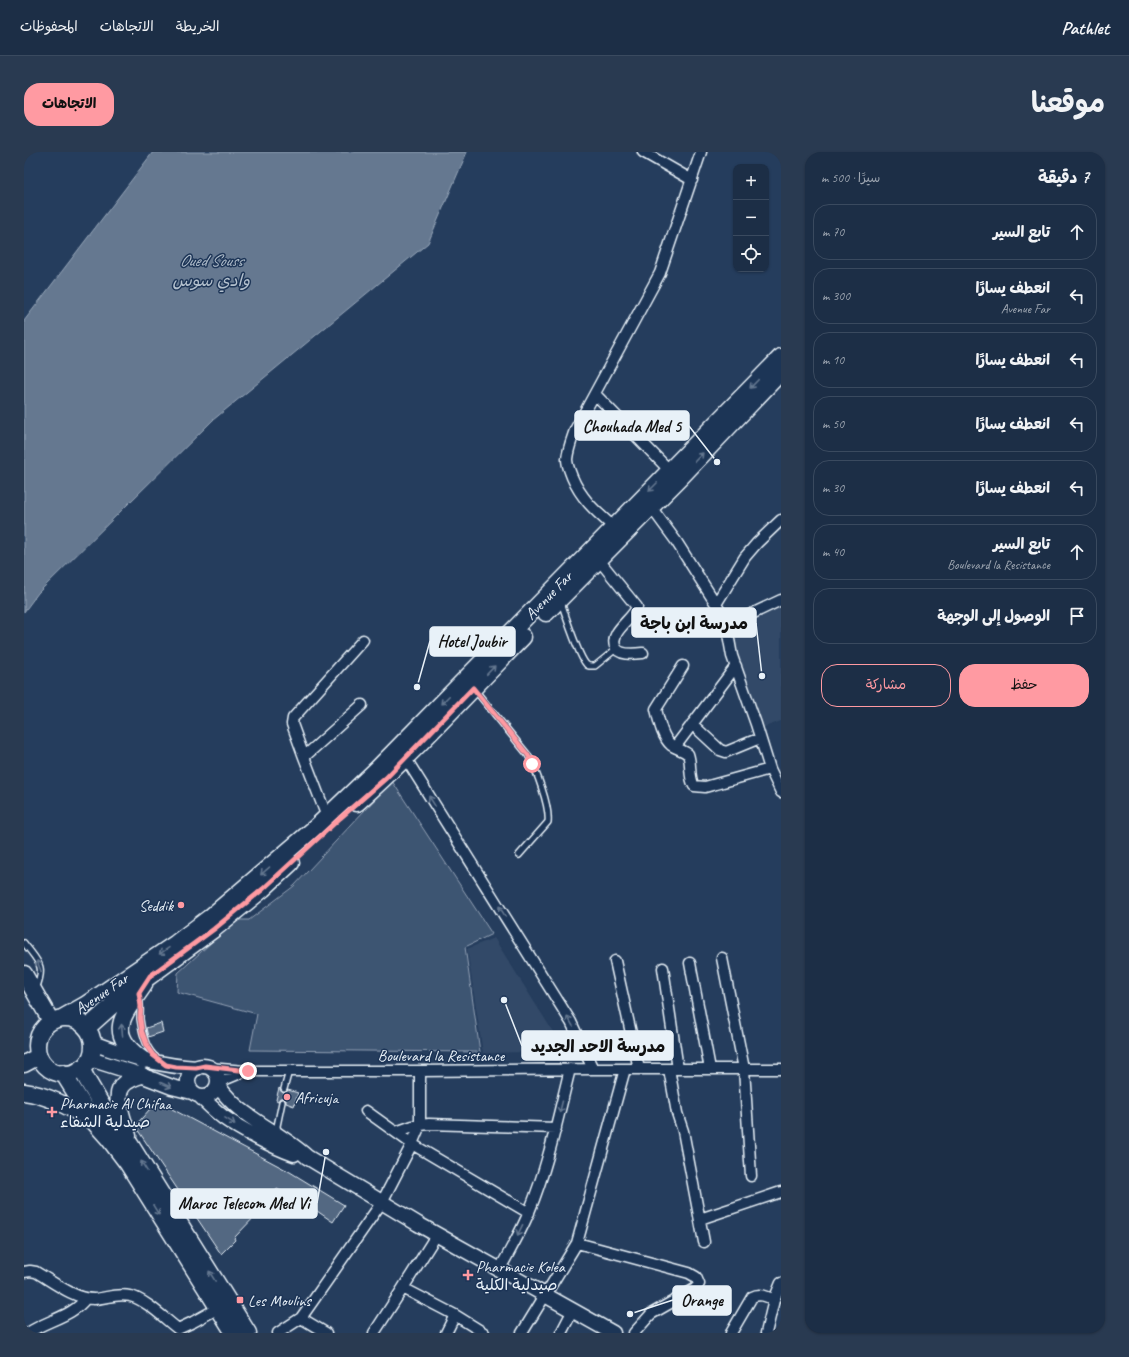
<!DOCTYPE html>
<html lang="ar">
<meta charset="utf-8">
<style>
body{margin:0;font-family:Caveat,"Playpen Sans Arabic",sans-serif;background:#293a51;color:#f1f3f6;direction:rtl}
.controls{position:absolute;right:12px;top:12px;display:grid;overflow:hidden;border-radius:8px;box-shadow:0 1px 3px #0004}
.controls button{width:36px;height:36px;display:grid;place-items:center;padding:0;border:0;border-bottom:1px solid #3a4a5f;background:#1c2e46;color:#f1f3f6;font:20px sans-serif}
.stop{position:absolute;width:12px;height:12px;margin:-9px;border:3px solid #ff9aa2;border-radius:50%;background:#fff}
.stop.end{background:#ff9aa2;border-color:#fff;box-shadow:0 1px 4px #0008}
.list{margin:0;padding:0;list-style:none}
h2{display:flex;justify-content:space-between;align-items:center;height:52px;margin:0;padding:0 16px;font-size:17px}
h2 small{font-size:13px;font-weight:400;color:#a0a8b3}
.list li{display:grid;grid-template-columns:26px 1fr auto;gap:12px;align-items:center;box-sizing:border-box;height:56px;margin:0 8px 8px;padding:0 8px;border:1px solid #3a4a5f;border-radius:16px}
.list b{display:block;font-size:15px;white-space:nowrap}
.list p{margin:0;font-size:13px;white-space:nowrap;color:#a0a8b3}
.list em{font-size:13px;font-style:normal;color:#a0a8b3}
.actions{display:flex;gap:8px;padding:12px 16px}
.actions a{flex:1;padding:9px 0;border:1px solid #ff9aa2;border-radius:16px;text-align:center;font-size:14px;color:#ff9aa2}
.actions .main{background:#ff9aa2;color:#111}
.icon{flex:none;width:22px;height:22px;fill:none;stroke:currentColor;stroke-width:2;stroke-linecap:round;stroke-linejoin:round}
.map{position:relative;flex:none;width:757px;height:1181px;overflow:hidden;direction:ltr;border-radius:16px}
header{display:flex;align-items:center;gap:24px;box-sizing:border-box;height:56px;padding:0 20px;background:#1c2e46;border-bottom:1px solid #3a4a5f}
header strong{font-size:19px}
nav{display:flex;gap:22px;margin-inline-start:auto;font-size:14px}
.intro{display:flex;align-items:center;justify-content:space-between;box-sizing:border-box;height:96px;padding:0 24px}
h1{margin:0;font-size:28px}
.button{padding:10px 18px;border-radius:16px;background:#ff9aa2;color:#111;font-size:14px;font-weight:700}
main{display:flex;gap:24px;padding:0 24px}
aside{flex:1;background:#1c2e46;border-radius:16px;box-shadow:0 1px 3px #0004}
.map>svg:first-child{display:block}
.built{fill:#334a68}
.green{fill:#3e5472;stroke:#93a2b5}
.water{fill:#657890;stroke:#99a8ba}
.building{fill:#536782;stroke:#e8f1f8}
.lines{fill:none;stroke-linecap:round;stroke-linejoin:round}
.lane-casing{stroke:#e8f1f8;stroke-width:8}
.street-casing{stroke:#e8f1f8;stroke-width:13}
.secondary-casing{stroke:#e8f1f8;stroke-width:17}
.primary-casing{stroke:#e8f1f8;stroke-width:19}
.lane{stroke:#1d3557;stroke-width:5}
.street{stroke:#1d3557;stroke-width:10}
.secondary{stroke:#1d3557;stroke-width:14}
.primary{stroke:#1d3557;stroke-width:16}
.oneway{stroke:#64778f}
.route{stroke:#ff9aa2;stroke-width:5}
.poi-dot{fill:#ff9aa2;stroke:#1d3557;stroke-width:1.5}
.labels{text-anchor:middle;stroke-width:3;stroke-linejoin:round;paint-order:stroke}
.street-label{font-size:16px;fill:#e8f1f8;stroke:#1d3557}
.poi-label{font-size:16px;fill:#e8f1f8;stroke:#1d3557;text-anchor:start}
.water-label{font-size:17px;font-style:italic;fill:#b4c1ce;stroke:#1d3557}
.leader{fill:none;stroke:#e8f1f8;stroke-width:1.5}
.callout-dot{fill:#e8f1f8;stroke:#1d3557;stroke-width:1.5}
.callout{fill:#e8f1f8;stroke:#e8f1f8;stroke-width:1.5}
.callout-label{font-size:17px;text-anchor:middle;font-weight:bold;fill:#111}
</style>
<header>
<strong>Pathlet</strong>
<nav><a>الخريطة</a><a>الاتجاهات</a><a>المحفوظات</a></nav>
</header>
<div class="intro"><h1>موقعنا</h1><a class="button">الاتجاهات</a></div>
<main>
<aside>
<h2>7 دقيقة<small>سيرًا · 500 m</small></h2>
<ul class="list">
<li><svg class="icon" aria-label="ahead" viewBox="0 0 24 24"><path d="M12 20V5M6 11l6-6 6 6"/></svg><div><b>تابع السير</b></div><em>70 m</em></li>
<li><svg class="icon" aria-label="left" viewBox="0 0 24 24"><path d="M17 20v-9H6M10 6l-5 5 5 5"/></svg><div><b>انعطف يسارًا</b><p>Avenue Far</p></div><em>300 m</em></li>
<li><svg class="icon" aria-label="left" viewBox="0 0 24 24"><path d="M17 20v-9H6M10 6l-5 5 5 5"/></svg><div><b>انعطف يسارًا</b></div><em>10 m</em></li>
<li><svg class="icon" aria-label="left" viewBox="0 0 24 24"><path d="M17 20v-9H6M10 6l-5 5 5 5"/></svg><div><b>انعطف يسارًا</b></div><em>50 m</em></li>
<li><svg class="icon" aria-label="left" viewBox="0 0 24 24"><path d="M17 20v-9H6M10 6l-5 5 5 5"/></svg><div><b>انعطف يسارًا</b></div><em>30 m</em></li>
<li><svg class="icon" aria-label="ahead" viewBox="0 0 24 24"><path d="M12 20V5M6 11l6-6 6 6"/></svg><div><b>تابع السير</b><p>Boulevard la Resistance</p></div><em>40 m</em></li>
<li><svg class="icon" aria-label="arrive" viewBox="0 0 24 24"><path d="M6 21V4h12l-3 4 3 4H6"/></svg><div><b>الوصول إلى الوجهة</b></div></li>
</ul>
<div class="actions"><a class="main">حفظ</a><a>مشاركة</a></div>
</aside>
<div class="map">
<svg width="757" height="1181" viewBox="0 0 757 1181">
<rect width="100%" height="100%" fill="#253d5d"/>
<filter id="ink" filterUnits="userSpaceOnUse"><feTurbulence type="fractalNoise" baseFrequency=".025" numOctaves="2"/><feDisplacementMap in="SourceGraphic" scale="8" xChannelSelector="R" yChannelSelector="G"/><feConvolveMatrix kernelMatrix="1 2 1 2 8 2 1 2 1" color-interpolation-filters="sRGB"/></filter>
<g filter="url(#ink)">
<!-- built -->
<path class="built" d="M757,451v118l-22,8 -31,-98z
M470,786l71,113 -82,2 -16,-104z"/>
<!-- green -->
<path class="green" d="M368,629l100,153 -27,13 15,105 -230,-2 7,-36 -80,-22 1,-19 58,-53h13l45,-34z"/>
<!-- water -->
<path class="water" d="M129,0h314l-39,91 -215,177 -175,173 -14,19v-291z"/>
<!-- building -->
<path class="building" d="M137,871l2,9 -15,5 -2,-9z
M255,936l4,5h2l3,-3 10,3 -4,13 -8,-3v-3l-3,-2h-3l-2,3 -2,-1z
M133,949l133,71 54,33 -11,17 -16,-11 -40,-22 -15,20 -28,29 1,2 -14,14 -86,-128z"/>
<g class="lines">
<!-- lane casing -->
<g class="lane-casing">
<path id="lane" d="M537,450c4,12 18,55 25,62 2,3 5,2 9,2l21,-17
M451,538l53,65c8,15 22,51 20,67l-29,33
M0,791c14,19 22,22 12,46
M115,845c2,8 1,15 1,22 2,14 6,31 17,39
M260,937l5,-18
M254,980l-1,-6 5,-24"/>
</g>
<!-- street casing -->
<g class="street-casing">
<path id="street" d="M619,0l49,28
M571,242l78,80
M627,355l25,34 40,63 10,19 17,-5 38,-18
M594,379c-19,-17 -36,-30 -46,-54 -2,-6 -5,-11 -5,-18 1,-10 5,-20 8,-29l85,-157 41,-121
M575,408l38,47c-5,13 -27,24 -22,39 3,10 19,8 28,7
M692,452l29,-47 12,-14 24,-23
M702,471l6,33 24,68 14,45 11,23
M659,514l-27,43c3,12 6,28 15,36 6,4 12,5 17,9 4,11 0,22 6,32l11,1 65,-18
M668,572l28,26 6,2 34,-14
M651,595l61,-81
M379,602l168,268 22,47
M280,605l58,-52
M303,665l-23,-60 -12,-33 1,-6 70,-78
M698,806l22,111 7,107
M591,809l24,108
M666,811l20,106
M639,816l15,101
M185,916l36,3h175l173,-2h188
M645,917l8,44 6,18 21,111
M195,930l24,-10
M342,959l46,33 117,69
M372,980l17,-6 16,-2 127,4
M676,1067l81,-27
M553,1091l112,30 7,4 3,7 -4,5 -44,25 -17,19
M476,1117c10,-19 21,-37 29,-57 19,-46 29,-95 41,-143
M0,1120l6,-1 6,1c17,10 39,27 58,27 13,-1 23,-6 36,-3 15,3 35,23 48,33l15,-7 29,-16
M379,1136l34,-54
M277,1166l25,15
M4,1181c17,-12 46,-17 58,-35
M254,1181l23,-15 81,-116 30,-58 8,-19v-54
M350,1181l29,-45 52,27 29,18
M422,1181l9,-18
M498,1181l55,-90 48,-174
M537,1181l12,-23
M707,1181l21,-36c8,-4 14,-1 22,3
M742,1181l8,-33 7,-17"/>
</g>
<!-- secondary casing -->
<g class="secondary-casing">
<path id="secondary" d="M69,891c33,13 68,23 104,25
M66,907l51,16 31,12 20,5
M164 929a15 15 0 1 1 30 0a15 15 0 1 1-30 0Z
M194,934c7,9 14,17 23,24 22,17 46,29 66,47l111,67 195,109
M176,944c7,7 15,15 23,21 17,12 51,30 71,37"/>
</g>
<!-- primary casing -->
<g class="primary-casing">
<path id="primary" d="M522,461l133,-134 101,-106
M333,651c59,-52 111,-110 166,-166
M0,822l27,47
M38,866l23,-13 91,-62 33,-25 107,-91 61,-58 404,-412
M13 894a28 28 0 1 1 56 0a28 28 0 1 1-56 0Z
M63,876l37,-33 90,-66 49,-40 28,-26
M119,908c-39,-28 -19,-45 1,-75
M0,912l15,-8
M57,916l6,12 19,32 24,32 118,189
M39,921l30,48 16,18 19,25 106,169
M0,940c24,3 45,15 66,27
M104,984c-4,-16 -18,-42 -2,-54 5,-4 10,-5 15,-7"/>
</g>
<!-- lane -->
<use href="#lane" class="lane"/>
<!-- street -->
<use href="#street" class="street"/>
<!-- secondary -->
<use href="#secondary" class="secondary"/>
<!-- primary -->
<use href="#primary" class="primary"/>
</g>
<!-- one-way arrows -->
<defs><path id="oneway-shaft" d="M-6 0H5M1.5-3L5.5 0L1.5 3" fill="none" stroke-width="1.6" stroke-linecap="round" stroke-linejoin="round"/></defs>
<g class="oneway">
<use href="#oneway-shaft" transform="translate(730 232) rotate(134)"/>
<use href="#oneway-shaft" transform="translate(675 305) rotate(-46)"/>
<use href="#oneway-shaft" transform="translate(629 335) rotate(135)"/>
<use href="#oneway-shaft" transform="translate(467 518) rotate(-46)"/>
<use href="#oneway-shaft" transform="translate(421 548) rotate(135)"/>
<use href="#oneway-shaft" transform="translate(408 649) rotate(-122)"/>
<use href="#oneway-shaft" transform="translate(241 719) rotate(139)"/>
<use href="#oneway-shaft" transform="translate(478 759) rotate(-122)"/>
<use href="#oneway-shaft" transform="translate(140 799) rotate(146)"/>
<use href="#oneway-shaft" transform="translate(15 814) rotate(-111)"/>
<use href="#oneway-shaft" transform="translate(546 869) rotate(-120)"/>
<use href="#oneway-shaft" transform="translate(98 878) rotate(-95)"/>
<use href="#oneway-shaft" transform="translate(142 933) rotate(24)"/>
<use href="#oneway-shaft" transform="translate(537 955) rotate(104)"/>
<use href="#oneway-shaft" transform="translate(206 969) rotate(32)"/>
<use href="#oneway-shaft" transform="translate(120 1014) rotate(-122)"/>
<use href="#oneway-shaft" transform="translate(132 1058) rotate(58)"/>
<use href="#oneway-shaft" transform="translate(496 1078) rotate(116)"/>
<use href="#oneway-shaft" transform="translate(188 1124) rotate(-122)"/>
</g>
</g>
<g class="lines" filter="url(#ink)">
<!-- route -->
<path class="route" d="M224,919l-43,-5 -9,2 -20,-1 -10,-2 -13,-10 -5,-7 -6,-16 -2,-14 1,-12 -2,-13 11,-17 64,-47 49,-40 77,-71 46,-40 87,-90 55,67 4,9"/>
</g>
<!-- markers -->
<g class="poi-dot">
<circle cx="157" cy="753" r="4"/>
<circle cx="263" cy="945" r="4"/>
<path d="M26 954h4v4h4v4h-4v4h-4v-4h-4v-4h4z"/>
<path d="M442 1117h4v4h4v4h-4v4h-4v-4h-4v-4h4z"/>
<rect x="212" y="1144" width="8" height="8" rx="2"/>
</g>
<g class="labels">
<!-- street labels -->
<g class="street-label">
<text transform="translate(524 443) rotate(-46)" y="6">Avenue Far</text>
<text transform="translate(77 841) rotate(-34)" y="6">Avenue Far</text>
<text x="417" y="909">Boulevard la Resistance</text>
</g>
<!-- poi labels -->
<g class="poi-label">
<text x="149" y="759" text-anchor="end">Seddik</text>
<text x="271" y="951">Africuja</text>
<text x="36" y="957">Pharmacie Al Chifaa<tspan x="36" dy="18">صيدلية الشفاء</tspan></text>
<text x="452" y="1120">Pharmacie Kolea<tspan x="452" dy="18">صيدلية الكلية</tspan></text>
<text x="224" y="1154">Les Moulins</text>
</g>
<!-- water labels -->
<g class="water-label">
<text x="187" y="114">Oued Souss<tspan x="187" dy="20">وادي سوس</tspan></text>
</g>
</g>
<!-- callouts -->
<path class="leader" d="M693 310L665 274M738 524L732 471M393 535L406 489M480 848L498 894M302 1000L293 1051M606 1162L649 1148"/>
<g class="callout-dot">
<circle cx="693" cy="310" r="4"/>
<circle cx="738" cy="524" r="4"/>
<circle cx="393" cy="535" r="4"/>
<circle cx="480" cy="848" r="4"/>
<circle cx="302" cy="1000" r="4"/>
<circle cx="606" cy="1162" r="4"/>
</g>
<g class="callout">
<rect x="551" y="259" width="114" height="29" rx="4"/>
<rect x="608" y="456" width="124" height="29" rx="4"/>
<rect x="406" y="475" width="85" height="29" rx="4"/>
<rect x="498" y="879" width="151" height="29" rx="4"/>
<rect x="147" y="1037" width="146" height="29" rx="4"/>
<rect x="649" y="1134" width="58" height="29" rx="4"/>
</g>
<g class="callout-label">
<text x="608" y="280">Chouhada Med 5</text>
<text x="670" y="477">مدرسة ابن باجة</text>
<text x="448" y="495">Hotel Joubir</text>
<text x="574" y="900">مدرسة الاحد الجديد</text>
<text x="220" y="1057">Maroc Telecom Med Vi</text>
<text x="678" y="1154">Orange</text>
</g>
</svg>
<div class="controls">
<button>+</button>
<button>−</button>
<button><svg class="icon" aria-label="locate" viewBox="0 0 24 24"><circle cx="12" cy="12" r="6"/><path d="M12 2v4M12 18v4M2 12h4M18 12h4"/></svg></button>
</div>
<div class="stop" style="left:508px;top:612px"></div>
<div class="stop end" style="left:224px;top:919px"></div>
</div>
</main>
